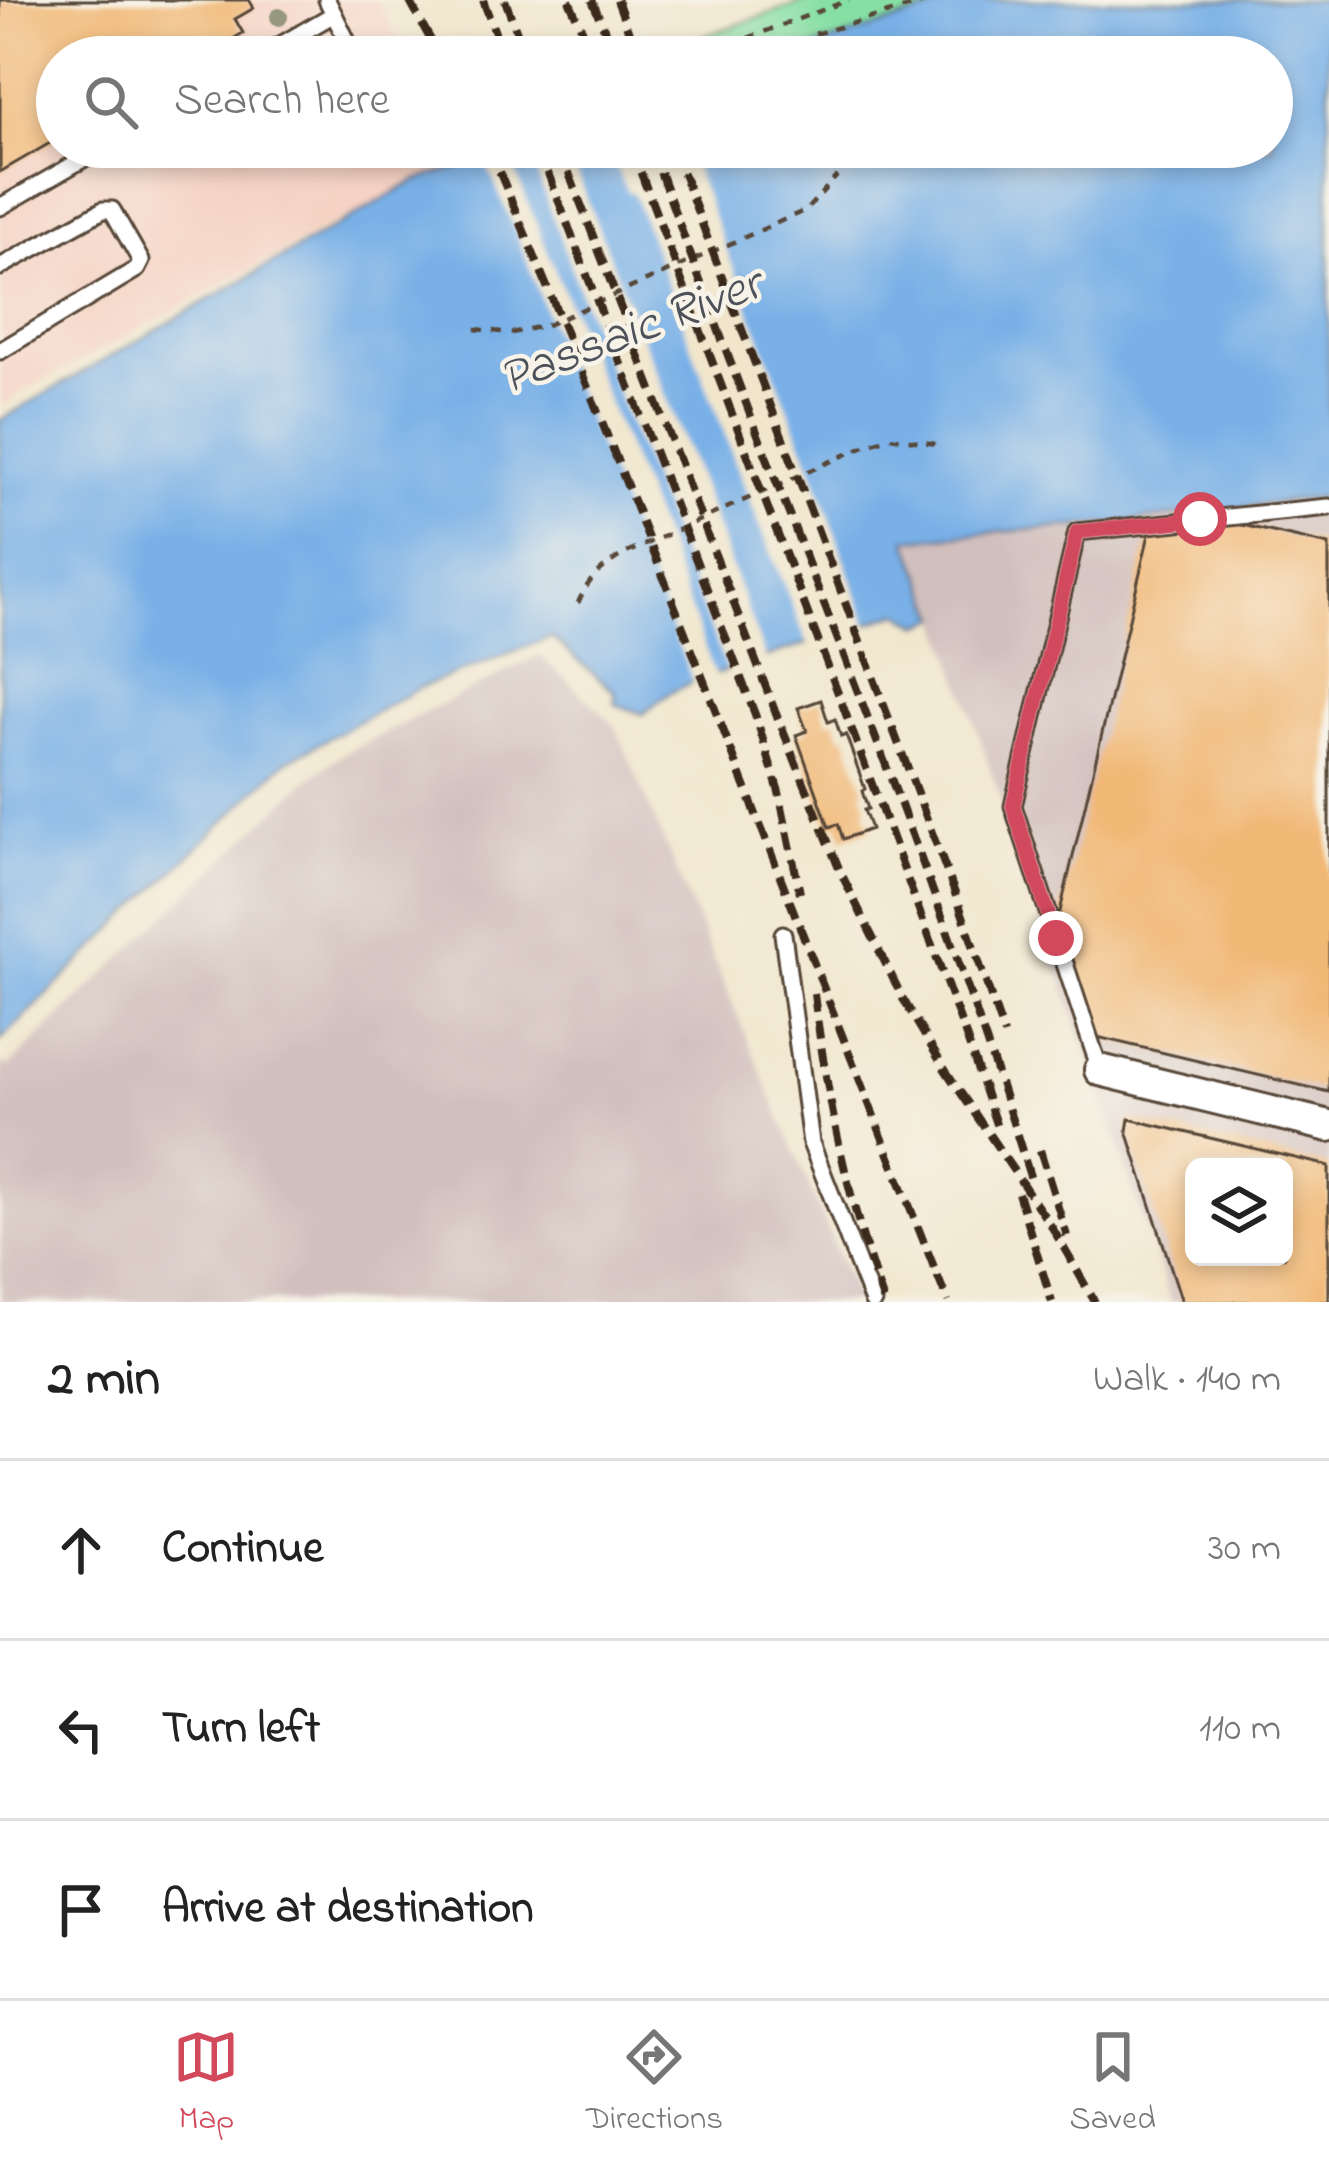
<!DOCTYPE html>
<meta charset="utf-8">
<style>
body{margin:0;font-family:"Indie Flower",sans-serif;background:#f6f6f6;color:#222}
.controls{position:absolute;right:36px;bottom:36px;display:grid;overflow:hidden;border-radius:18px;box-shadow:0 6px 18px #0003}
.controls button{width:108px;height:108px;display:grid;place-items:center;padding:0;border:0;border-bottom:3px solid #e0e0e0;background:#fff;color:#222;font:60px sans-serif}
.stop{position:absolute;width:36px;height:36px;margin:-27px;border:9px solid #d1495b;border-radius:50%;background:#fff}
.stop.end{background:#d1495b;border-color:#fff;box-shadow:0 3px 12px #0008}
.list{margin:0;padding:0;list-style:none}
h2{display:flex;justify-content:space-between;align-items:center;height:156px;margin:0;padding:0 48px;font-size:51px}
h2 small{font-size:39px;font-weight:400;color:#767676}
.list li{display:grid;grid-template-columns:78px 1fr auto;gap:36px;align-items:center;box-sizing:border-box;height:180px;padding:0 48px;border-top:3px solid #e0e0e0}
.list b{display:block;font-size:45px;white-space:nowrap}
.list em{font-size:39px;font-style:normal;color:#767676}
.icon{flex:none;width:66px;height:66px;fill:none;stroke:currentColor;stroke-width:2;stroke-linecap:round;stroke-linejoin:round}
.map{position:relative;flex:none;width:1329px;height:1302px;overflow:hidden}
.search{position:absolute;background:#fff;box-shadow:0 6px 18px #0003;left:36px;right:36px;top:36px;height:132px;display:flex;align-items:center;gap:30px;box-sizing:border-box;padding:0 42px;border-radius:66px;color:#767676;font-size:45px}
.sheet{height:696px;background:#fff}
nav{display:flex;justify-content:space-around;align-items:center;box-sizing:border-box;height:168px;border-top:3px solid #e0e0e0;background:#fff;font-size:33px;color:#767676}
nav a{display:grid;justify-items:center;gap:6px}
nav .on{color:#d1495b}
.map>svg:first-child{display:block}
.built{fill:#f5d2c3}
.industrial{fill:#d1bfbd;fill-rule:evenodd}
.green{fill:#86dfa4;stroke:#608461;stroke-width:3}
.water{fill:#78b0e7;stroke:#5a6d82;stroke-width:3}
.pier{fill:#f1e6cc}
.building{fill:#f1b774;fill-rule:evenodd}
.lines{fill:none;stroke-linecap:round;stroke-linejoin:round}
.lane-casing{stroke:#564638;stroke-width:21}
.street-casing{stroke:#564638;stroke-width:36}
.path{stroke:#564638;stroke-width:4.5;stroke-dasharray:9 9;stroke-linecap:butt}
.lane{stroke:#fff;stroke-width:15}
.street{stroke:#fff;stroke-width:30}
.rail{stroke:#3b2a1e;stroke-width:8;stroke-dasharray:18 9;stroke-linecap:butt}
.tree{fill:#97977f}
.route{stroke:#d1495b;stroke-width:15}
.labels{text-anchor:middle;stroke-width:9;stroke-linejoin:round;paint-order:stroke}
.water-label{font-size:51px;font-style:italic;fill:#4d525a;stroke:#f7f3e8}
</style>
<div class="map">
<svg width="1329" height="1302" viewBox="0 0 1329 1302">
<rect width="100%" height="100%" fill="#f7f3e8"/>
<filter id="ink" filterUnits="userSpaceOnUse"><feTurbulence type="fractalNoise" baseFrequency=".00833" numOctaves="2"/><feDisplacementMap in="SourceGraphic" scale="24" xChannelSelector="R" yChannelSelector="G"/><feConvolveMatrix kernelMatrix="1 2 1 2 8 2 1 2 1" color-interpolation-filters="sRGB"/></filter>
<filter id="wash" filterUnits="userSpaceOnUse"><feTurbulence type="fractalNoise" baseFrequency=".004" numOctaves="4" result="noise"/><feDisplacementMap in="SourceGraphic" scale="48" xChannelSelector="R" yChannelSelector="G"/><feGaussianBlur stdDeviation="2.7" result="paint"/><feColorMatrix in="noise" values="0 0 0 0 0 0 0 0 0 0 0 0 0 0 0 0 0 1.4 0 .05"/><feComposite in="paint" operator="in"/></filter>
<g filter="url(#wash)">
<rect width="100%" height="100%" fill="#f1e6cc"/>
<!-- built -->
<path class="built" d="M0,0h377l31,57h-351v90h395l10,19 -47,15 -391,210 -24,16z"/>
<!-- industrial -->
<path class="industrial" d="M1329,496v806h-158l-232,-684 -33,-78 212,-17zM1194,1167h90v90h-90z
M540,655l75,70 243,577h-858v-239l8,4 300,-288 36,-26z"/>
<!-- green -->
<path class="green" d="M809,0h154l-181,57h-88l-4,-16z"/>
<!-- water -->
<path class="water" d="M962,0h367v496l-211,27 -211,16 32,79 -18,7 -22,-12 -209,70 -20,10 -27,21 -28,-10v-12l-64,-55 -132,51 -135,75 -284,278v-621l415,-239 47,-15 27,-2 45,-17h738v-90h-490z"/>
<!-- pier -->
<path class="pier" d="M527,147h39l130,325 71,191 -38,13 -102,-257z
M614,147h72l130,332 53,150 -59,20 -58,-143 -119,-314h-5l-7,-13 -9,-21 5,-3z
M507,151l158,392 52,137 -22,7 -131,-327 -45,-120 -35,-81z"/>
<g id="blocks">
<!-- building -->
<path class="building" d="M0,0h249l5,8 -19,11 8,14 -41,24h-145v82l-57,33z
M1225,521l104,24v547l-232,-55 -39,-117 92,-390z
M821,700l7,22 7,-3 6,18 5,-2 19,54 -3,2 6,18 -4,1 7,19 -28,10 -5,-15 -9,3 -33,-92 11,-4 -9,-23z
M1129,1119l200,47v136h-147l-55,-171zM1194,1167h90v90h-90z"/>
</g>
</g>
<g filter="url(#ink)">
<use href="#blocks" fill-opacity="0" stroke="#564638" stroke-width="3"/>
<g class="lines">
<!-- lane casing -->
<g class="lane-casing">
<path id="lane" d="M327,0l19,39
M260,57l74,-43
M0,207l104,-60
M0,267l103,-57h9l29,51 -4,8 -137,82
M783,934l28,209 62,159
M1100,1070l-87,-264 64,-274 252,-25"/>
</g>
<!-- street casing -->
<g class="street-casing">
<path id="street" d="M1100,1070l229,56"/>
</g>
<!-- path -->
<path class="path" d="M815,34l119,-34
M697,57l152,-57
M475,329l37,4 35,-8 259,-115 31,-34
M578,603c11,-25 22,-34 44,-48l243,-109 25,-9 46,7"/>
<!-- lane -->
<use href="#lane" class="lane"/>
<!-- street -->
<use href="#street" class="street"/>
<!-- rail -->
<path class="rail" d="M409,0l31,57
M483,0l21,57
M505,0l21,57
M569,0l25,57
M592,0l24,57
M617,0l21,57
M489,147c161,382 304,771 459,1155
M538,147l218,570 23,75 21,101
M559,147l216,564 65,160 63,128 41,69 109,161 42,73
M631,147l213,562 123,330 31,91
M651,147c45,123 90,246 138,367 86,222 173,442 243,669
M673,147l286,757 45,131
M814,994c13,105 34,208 70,308
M1040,1150l27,86
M1018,1193l34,109"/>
</g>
<!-- trees -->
<circle class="tree" cx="279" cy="17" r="9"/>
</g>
<g class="lines" filter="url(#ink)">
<!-- route -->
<path class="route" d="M1056,938l-43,-132 64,-274 123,-13"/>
</g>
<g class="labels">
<!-- water labels -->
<g class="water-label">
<text transform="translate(629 328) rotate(-21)" y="18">Passaic River</text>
</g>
</g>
</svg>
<div class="controls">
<button><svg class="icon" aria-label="layers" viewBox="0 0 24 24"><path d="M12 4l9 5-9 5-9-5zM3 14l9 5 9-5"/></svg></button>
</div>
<div class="stop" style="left:1200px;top:519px"></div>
<div class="stop end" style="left:1056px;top:938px"></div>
<div class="search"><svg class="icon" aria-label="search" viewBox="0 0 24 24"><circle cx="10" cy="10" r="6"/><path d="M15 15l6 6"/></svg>Search here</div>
</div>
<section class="sheet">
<h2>2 min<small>Walk · 140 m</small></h2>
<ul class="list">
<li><svg class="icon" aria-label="ahead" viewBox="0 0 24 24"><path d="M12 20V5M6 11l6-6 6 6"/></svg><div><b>Continue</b></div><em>30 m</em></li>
<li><svg class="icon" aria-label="left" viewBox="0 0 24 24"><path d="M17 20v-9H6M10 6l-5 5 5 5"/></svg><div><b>Turn left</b></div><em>110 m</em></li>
<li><svg class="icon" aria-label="arrive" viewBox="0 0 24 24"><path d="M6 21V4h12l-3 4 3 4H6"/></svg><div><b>Arrive at destination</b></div></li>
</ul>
</section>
<nav>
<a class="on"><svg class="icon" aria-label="map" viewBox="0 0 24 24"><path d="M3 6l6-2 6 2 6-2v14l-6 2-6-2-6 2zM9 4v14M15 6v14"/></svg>Map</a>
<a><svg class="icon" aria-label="directions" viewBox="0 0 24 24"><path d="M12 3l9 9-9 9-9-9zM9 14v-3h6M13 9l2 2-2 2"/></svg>Directions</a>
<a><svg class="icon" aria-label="saved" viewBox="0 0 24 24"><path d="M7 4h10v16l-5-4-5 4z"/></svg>Saved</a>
</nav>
